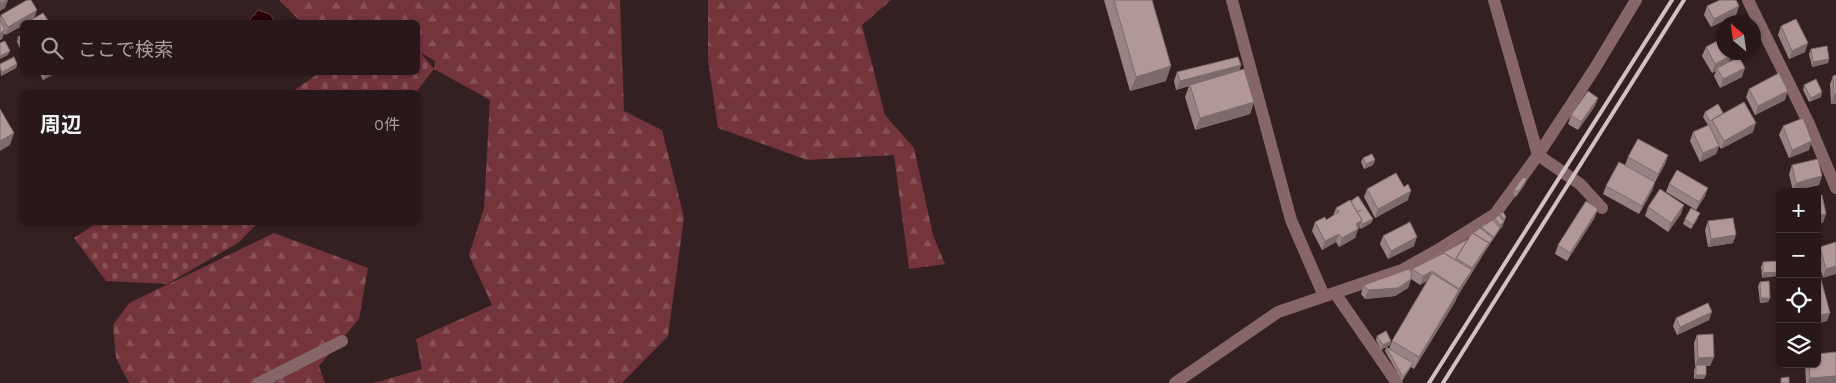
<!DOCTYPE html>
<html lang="ja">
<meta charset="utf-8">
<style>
body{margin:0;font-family:"Work Sans","Noto Sans JP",sans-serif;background:#342526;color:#f1f3f6}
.controls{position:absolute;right:15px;bottom:15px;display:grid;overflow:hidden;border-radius:8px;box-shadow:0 1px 4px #0004}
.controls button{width:45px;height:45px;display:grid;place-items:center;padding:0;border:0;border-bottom:1px solid #443738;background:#281819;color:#f1f3f6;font:25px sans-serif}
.compass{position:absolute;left:1716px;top:15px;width:45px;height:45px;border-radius:50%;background:#281819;box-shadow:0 1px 4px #0004;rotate:331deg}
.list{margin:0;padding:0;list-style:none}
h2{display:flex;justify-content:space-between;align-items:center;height:65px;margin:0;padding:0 20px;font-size:21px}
h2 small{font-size:16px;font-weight:400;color:#a5a0a2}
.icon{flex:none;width:28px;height:28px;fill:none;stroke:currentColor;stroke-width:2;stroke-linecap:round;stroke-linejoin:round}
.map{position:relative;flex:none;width:1836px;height:383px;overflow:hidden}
.search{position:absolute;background:#281819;box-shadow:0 1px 4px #0004;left:20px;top:20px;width:400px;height:55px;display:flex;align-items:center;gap:12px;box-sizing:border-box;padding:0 18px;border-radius:8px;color:#a5a0a2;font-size:19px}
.panel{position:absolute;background:#281819;box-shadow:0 1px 4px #0004;left:20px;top:90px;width:400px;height:135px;border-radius:8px}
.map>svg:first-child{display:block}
.forest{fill:url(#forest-firs)}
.cemetery{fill:url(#cemetery-stones)}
.water{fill:url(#water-ripples);stroke:#634146}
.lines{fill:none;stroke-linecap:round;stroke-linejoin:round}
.minor{stroke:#866668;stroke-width:12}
.rail{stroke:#d1c1c2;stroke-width:4}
.wall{fill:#998283}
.shaded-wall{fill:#7d6a6a}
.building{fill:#b29798;stroke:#7d6a6a}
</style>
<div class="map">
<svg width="1836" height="383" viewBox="0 0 1836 383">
<defs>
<pattern id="forest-firs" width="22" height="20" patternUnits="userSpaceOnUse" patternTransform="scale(1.25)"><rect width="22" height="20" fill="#73343b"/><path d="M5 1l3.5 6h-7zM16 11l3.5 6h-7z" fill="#875157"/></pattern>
<pattern id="cemetery-stones" width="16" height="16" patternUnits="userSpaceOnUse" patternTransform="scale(1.25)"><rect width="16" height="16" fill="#73343b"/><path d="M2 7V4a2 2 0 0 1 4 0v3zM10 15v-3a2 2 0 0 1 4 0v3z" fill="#875157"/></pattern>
<pattern id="water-ripples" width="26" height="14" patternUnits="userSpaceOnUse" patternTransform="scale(1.25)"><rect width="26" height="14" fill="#290006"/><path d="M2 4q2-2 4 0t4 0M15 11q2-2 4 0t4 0" fill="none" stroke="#48252a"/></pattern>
</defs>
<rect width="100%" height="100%" fill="#352021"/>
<!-- forest -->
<path class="forest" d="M279,0h341l4,111 38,19 22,87 -16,119 -46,47h-248l48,-14 -6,-30 76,-34 -23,-50 15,-47 6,-108 -56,-31 1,-8 -17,-10v-29h-117z
M708,0h183l-29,25 23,90 29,33 19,87 12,29 -36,5 -15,-114 -87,5 -89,-32 -10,-68z
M274,233l94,35 -9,51 -40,47 6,17h-196l-13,-25 -3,-33 16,-22z"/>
<!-- cemetery -->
<path class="cemetery" d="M418,52h2l14,17 -18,23h-124l27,-19 99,-1z
M97,223v-1l161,1 -20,20 -71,41 -61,-3 -32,-43z"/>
<!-- water -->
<path class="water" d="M258,10l12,4 5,8h-27z"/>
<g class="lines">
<!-- minor -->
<path class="minor" d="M1232,0l59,220 33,76
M1494,0l44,155 42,29 22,24
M1748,0l61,124 27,64
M1335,293l62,90
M259,383l83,-42
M1175,383l103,-71 124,-42 34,-19 59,-37 43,-59 57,-87 41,-68"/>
<!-- rail -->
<path class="rail" d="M1429,383l243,-383
M1443,383l241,-383"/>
</g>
<!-- wall -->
<path class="wall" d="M1104,0h48l14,81 -36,10z
M1707,6h32l-3,9 -25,12 -7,-12z
M1,15l34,3 14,4h-27v4l-17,9 -1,-2 -2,6 -2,1v-22z
M1781,26l24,26 -16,7 -11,-24z
M22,35v17l-5,-10 1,-5z
M1706,47l24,14 12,16 -22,11 -6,-12 2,-5 -4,2 -10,-17z
M1811,49l18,10 -1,4 -16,4 -3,-13z
M0,64h17l-1,4 -15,8z
M1241,65l-2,5 15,32 -4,12 -55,16 -10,-33 4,-11 -13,4 -2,-9 3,-9z
M39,72h16l-1,2 -11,6z
M1833,76l3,28h-5l-1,-20z
M1804,85l17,12 -12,5 -6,-12z
M1749,89l36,11 -30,15 -9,-18z
M1595,106l-17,24 -10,-6 3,-9z
M1705,112l18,1 30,19 -32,17 -3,-5 1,2 -3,8 -16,8 -10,-21 3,-9 15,-7 -5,-8z
M1783,126l26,24 -20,8 -10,-23z
M1668,155l-3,9 -10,18 -3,9 -13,23 -36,-20 3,-8 19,-21 3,-8z
M1363,158l12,2 -2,5 -9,4 -3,-7z
M1792,165l27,20 -26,6 -4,-17z
M1527,179l-2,5 -9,13 -3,-3 1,-4z
M1669,184l36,12 -9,14 -30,-18z
M1404,187l4,13 -33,18 -11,-21 3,-8z
M1648,207l33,7 -13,18 -23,-16z
M1336,208l37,11 -2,4 -10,6 -2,-3 -4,12 -16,9 -3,-5 -14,8 -10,-19 3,-9 11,-2 7,-4z
M1500,213l6,4 -4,10 -2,2 -14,21 -29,47 -2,5 -41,67 -3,-2 -9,14 -17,-30 1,-4 -5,3 -5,-10 1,-4 14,5 -1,4 -4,2 3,2 3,-8 36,-61 -8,5 -9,-6 -3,9 -13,8 -30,3 -4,-5 3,-9 47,-14 1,-2 56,-30 5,-6 8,-4v-2l13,-6 1,-3 4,-3z
M1595,217l-28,44 -12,-7 3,-9z
M1698,218l-7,11 -8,-5 2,-5z
M1708,221l25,22 -25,4 -3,-17z
M1383,236l31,10 -26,13 -8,-15z
M1778,237h2v13h-2l-2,-9z
M1836,242l-13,36 -6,-21v-3l3,-7z
M1780,261l-18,17 -1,-11 2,-5z
M1760,282l10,16 -2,4 -8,1 -2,-17z
M1676,318l33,2 -32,15 -4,-9z
M1697,335l17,22 -4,9h-4l-2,13h-10v-9l2,-4h-1l-1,-23z
M1805,364h12l19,19h-30z"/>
<!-- shaded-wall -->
<path class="shaded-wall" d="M8,0l-3,8 -5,3v-8z
M1739,6l-3,9 -25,12 3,-8z
M37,10l-3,9 -6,3h-6v4l-17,9 3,-8z
M5,30l-3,9 -2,1v-7z
M1808,43l-3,9 -16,7 3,-8z
M10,51l-2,4 -8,4v-3z
M1732,55l-3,8 -12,5 -1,3 -4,2 3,-9z
M1829,59l-1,4 -16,4 1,-5z
M17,64l-1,4 -15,8 1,-4z
M1241,65l-3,9 -48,11 -1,1 -13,4 4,-9z
M1171,66l-5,15 -36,10 6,-14z
M1745,68l-3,9 -22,11 3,-9z
M51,72h4l-1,2 -11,6 2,-4z
M1788,91l-3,9 -30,15 3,-9z
M1822,92l-1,5 -12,5 2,-4z
M1834,95h2v9h-5z
M1598,98l-3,8 -17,24 3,-8z
M1254,102l-4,12 -55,16 5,-12z
M1756,123l-3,9 -32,17 3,-8z
M14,133l-4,12 -10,6v-10z
M1812,141l-3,9 -20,8 3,-8z
M1719,146l-3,8 -16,8 3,-9z
M1668,155l-3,9 -10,18 3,-8z
M1375,160l-2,5 -9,4 2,-5z
M1822,176l-3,9 -26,6 3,-8z
M1527,179l-2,5 -9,13 2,-5z
M1655,182l-3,9 -13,23 3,-8z
M1708,188l-3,8 -9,14 3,-8z
M1411,191l-3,9 -33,18 3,-9z
M1684,205l-3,9 -13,18 3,-9z
M1598,209l-3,8 -28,44 3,-8z
M1826,214l-3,9 -6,1v-8z
M1373,219l-2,4 -10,6 1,-5z
M1362,220l-3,9 -4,2 3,-2 -3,9 -16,9 3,-9 14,-14z
M1504,222l-2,5 -2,2 -8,12 8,-16z
M1339,234l-3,8 -14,8 3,-9z
M1736,235l-3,8 -25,4 3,-8z
M1417,237l-3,9 -26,13 3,-8z
M1489,243l-4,8 -16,26 3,-9z
M1836,266v8l-13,4 3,-9z
M1472,270l-4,9 -11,18 -2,5 -41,67 5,-12 40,-68z
M1432,271l-4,9 -8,5 3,-9z
M1780,272v4l-18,2 1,-5z
M1411,279l-3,9 -13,8 -30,3 3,-9z
M1761,298h9l-2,4 -8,1z
M1712,312l-3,8 -32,15 3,-8z
M1830,313l-3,8 -10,3v-8z
M1391,341l-1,4 -9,5 2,-5z
M1714,357l-4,9h-15l3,-8z
M1413,363l-2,4 -9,14 1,-4z
M1696,375h10l-2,4h-10z
M1836,376v7h-28l2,-5z"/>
<!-- building -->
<path class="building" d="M0,0h8l-8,3z
M27,0h4l6,10 -29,17 -7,-12z
M1114,0h38l19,66 -35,11z
M1720,0h16l3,6 -25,13 -7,-13z
M43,13l6,9h-21z
M0,19l5,11 -5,3z
M1796,19l12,24 -16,8 -11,-25z
M22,35v10l-4,-8z
M1723,38l1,1v13h7l1,3 -17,9 -9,-17z
M5,41l5,10 -10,5v-13z
M1827,46l2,13 -16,3 -2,-13z
M14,57l3,7 -15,8 -2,-4v-4z
M1238,57l3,8 -61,16 -3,-9z
M1739,57l6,11 -22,11 -6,-11z
M1244,69l10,33 -54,16 -10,-33z
M43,72h8l-6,4z
M1779,73l9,18 -30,15 -9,-17z
M1836,75v20h-2l-1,-19z
M1816,79l6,13 -11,6 -7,-13z
M1588,91l10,7 -17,24 -10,-7z
M1744,102l12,21 -32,18 -12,-21z
M1718,104l5,9 -13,8 -5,-9z
M0,109l14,24 -14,8z
M1803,118l9,23 -20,9 -9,-24z
M1709,125l10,21 -16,7 -10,-21z
M1638,139l30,16 -10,19 -30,-17z
M1372,154l3,6 -9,4 -3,-6z
M1818,159l4,17 -26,7 -4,-18z
M1619,162l36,20 -13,24 -36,-20z
M1677,170l31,18 -9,14 -30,-18z
M1396,173l8,14 4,-3 3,7 -33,18 -11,-20z
M1523,177l4,2 -9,13 -4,-2z
M1660,189l24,16 -13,18 -23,-16z
M1822,195l4,19 -9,2v-20z
M1358,196l15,23 -11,5 -1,-2 1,-2 -5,-8 4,-2 -4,2 -6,-11z
M1350,200l12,20 -6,4 2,5 -16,9 -3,-4 -14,7 -10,-19 10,-5 1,3 13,-8 -3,-4z
M1586,201l12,8 -28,44 -12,-8z
M1691,208l9,5 -7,12 -8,-6z
M1503,212l3,5 -3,2 -3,-6z
M1499,215l5,7 -4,3 -5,-7z
M1733,218l3,17 -25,4 -3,-18z
M1493,220l7,8 -6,9 -13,-10z
M1410,222l7,15 -26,14 -8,-15z
M1480,228l13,10 -5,7 1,-2 -16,-10z
M1472,233l17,10 -17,25 -16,-10z
M1778,237h2v9h-1z
M1468,239l-13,21 -11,-7 -3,1z
M1836,242v24l-10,3 -6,-22z
M1444,253l28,17 -13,19 -27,-18 -9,5 -11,-7z
M1780,261v11l-17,1v-11z
M1409,269l2,3v7l-13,9 -30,2 -4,-5z
M1819,272l11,41 -13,3v-43z
M1432,273l27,17 -40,67 -27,-16z
M1769,281l1,17h-9l-1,-16z
M1708,303l4,9 -32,15 -4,-9z
M1386,331l5,10 -8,4 -6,-9z
M1713,334l1,23 -16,1 -1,-23z
M1386,347l27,16 -10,14z
M1836,352v24l-26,2 -1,-14h8v-10z
M1696,365h10v10h-10z
M1789,377v6h-8v-5z"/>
</svg>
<div class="controls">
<button>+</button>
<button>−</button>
<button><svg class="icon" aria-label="locate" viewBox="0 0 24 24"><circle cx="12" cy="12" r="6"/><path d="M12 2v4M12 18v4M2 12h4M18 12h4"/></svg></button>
<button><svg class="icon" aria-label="layers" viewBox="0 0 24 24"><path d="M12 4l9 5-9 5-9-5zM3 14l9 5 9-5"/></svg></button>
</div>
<svg class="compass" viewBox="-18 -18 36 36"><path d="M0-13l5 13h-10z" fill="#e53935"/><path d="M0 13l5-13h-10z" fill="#a5a0a2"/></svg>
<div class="search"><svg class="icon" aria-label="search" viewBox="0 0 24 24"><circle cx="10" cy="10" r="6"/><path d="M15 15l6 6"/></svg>ここで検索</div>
<section class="panel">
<h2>周辺<small>0件</small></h2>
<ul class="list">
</ul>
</section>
</div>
